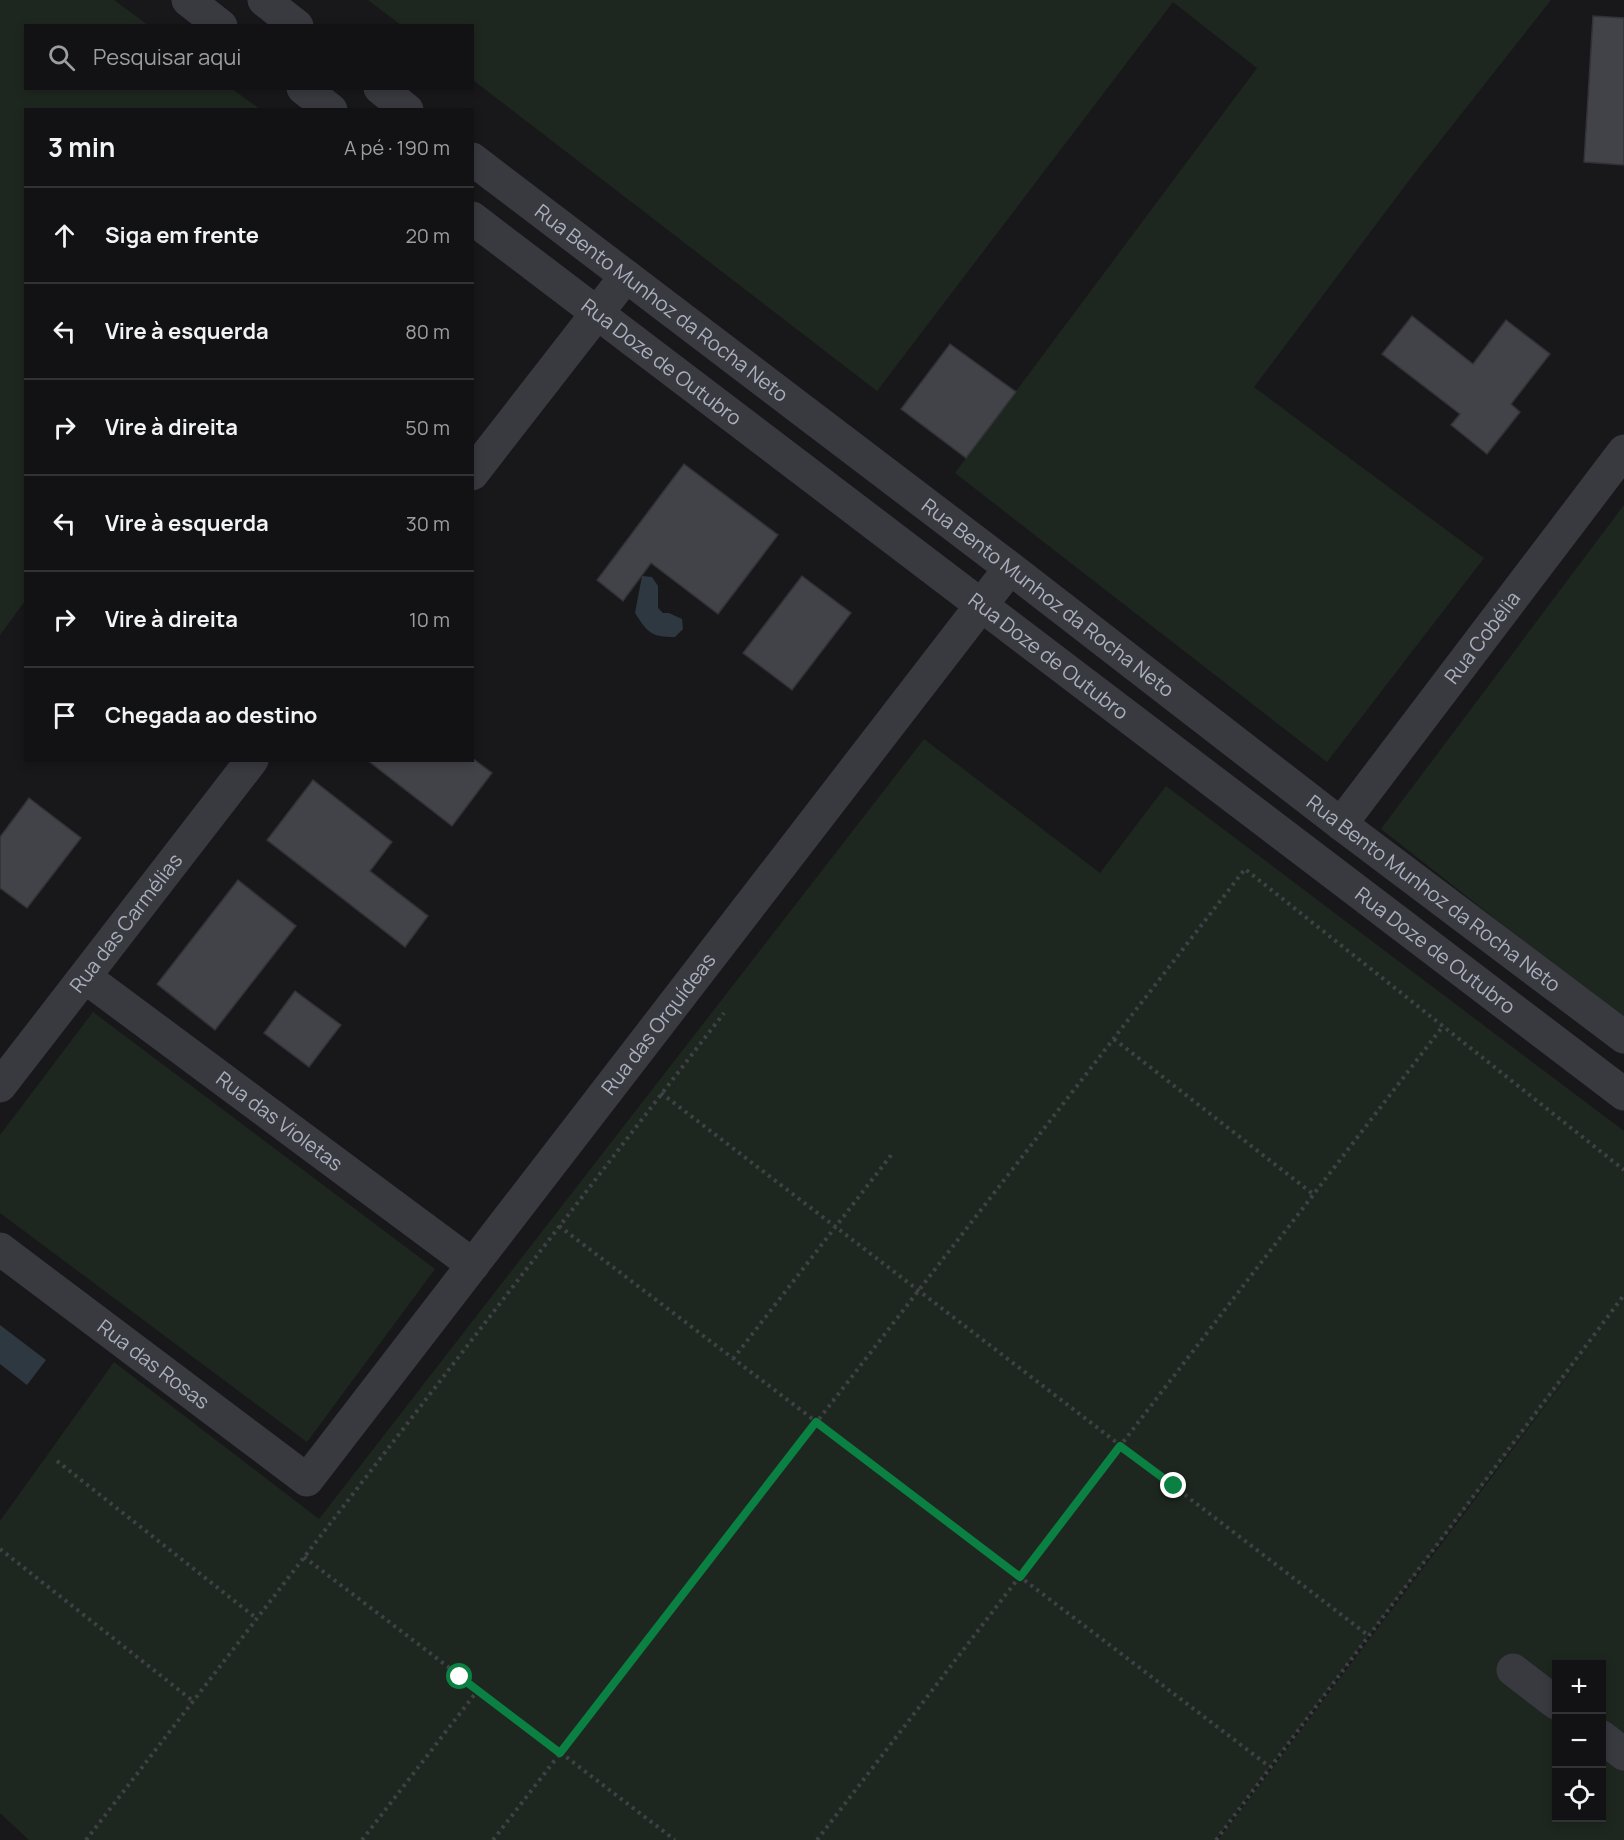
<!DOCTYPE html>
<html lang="pt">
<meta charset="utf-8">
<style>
body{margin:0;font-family:Manrope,sans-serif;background:#1f2022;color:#f1f3f6}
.controls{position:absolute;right:18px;bottom:18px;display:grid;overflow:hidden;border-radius:0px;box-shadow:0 3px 9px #0003}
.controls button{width:54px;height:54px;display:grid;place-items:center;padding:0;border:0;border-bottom:2px solid #313234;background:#121214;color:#f1f3f6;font:30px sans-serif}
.stop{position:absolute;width:18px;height:18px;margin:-14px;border:4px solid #0b8043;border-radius:50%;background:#fff}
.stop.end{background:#0b8043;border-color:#fff;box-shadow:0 2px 6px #0008}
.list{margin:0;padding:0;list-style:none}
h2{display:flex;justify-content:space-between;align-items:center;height:78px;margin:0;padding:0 24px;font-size:26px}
h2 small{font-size:20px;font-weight:400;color:#9c9ea0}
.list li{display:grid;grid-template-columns:39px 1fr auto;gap:18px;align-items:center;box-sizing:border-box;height:96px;padding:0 24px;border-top:2px solid #313234}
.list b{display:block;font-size:22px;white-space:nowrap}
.list em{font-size:20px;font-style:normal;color:#9c9ea0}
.icon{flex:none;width:33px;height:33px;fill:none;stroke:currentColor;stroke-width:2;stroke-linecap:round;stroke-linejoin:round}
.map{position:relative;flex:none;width:1624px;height:1840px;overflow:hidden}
.search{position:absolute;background:#121214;box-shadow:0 3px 9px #0003;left:24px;top:24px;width:450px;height:66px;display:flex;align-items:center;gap:15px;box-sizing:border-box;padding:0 21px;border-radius:0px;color:#9c9ea0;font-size:22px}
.panel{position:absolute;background:#121214;box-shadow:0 3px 9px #0003;left:24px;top:108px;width:450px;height:654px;border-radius:0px}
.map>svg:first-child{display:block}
.green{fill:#1e271f;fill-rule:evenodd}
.water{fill:#2d3841}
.building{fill:#424348;stroke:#323237;stroke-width:1.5}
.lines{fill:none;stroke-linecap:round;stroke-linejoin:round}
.path{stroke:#3f4147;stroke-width:4;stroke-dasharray:3 4.5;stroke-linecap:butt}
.street{stroke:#393a40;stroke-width:33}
.route{stroke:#0b8043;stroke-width:8}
.labels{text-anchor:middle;stroke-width:6;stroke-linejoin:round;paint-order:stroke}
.street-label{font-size:20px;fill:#a9afbc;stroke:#131316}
</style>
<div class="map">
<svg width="1624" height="1840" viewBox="0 0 1624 1840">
<rect width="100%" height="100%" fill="#18181b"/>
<!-- green -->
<path class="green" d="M0,0h114l34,25 -122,1v62l206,1 28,20 -234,1 -1,491 -25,34z
M368,0h1183l-141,179 -156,208 230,171 -157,204 -372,-289 302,-405 -84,-66 -296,389 -404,-311 -1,-54 -71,-1z
M1624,505v515l-243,-191z
M924,739l176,134 66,-87 458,345v709h-406l387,-513 -236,309 -153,204h-1187l-29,-27v-292l114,-159 205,157zM1556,1664h46v154h-46z
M93,1012l342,257 -128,173 -307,-229v-78z"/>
<!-- water -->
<path class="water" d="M642,576l10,1 6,9v22l5,5h6l13,6 1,10 -8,8c-24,0 -27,-4 -40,-24z
M0,1325l46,35 -19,25 -27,-21z"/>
<!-- building -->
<path class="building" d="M1593,16l31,2v147l-40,-3z
M1412,316l61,48 33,-44 44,34 -39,50 9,8 -33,42 -36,-29 9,-11 -78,-60z
M950,344l66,48 -50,66 -65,-49z
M684,464l94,71 -60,79 -67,-51 -28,38 -26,-21z
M802,576l49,37 -59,77 -49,-37z
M472,758l20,15 -40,53 -85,-66h105z
M313,780l79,62 -22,29 58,45 -23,31 -138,-107z
M29,798l52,40 -54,70 -27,-20v-51z
M238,880l58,46 -81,104 -58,-46z
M295,991l46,34 -32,42 -45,-34z"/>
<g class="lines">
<!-- path -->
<path class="path" d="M1114,1039l199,155
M661,1093l708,543
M559,1226l711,541
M733,1359l159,-205
M57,1461l199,157
M0,1549l193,152
M304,1557l371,283
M86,1840l638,-827
M362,1840l116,-150
M493,1840l752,-971 379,301
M817,1840l626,-814
M1216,1840l408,-545"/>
<!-- street -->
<g class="street">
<path d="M188,0l33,26"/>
<path d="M264,0l33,26"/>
<path d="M303,88l28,22"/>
<path d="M380,88l27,22"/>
<path id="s1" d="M472,159l538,409 331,256 283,213"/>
<path id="s2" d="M472,218l1152,876"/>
<path d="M472,474l154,-198"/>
<path id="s3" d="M1341,824l283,-373"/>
<path id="s4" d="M85,977l388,288"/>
<path id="s5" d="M0,1086l252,-326"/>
<path id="s6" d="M0,1249l307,231 703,-912"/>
<path d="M1513,1670l43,33"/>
<path d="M1602,1737l22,17"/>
</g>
</g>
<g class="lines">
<!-- route -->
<path class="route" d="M460,1677l100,76 256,-331 204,155 100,-131 54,40"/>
</g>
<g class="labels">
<!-- street labels -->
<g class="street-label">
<text dy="7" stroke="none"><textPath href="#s1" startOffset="238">Rua Bento Munhoz da Rocha Neto</textPath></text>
<text dy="7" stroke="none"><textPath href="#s2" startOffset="238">Rua Doze de Outubro</textPath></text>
<text dy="7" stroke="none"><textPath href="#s1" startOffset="724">Rua Bento Munhoz da Rocha Neto</textPath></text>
<text dy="7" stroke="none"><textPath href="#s3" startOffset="234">Rua Cobélia</textPath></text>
<text dy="7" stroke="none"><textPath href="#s2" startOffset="724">Rua Doze de Outubro</textPath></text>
<text dy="7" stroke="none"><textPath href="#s1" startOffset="1210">Rua Bento Munhoz da Rocha Neto</textPath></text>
<text dy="7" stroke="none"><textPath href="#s5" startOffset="206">Rua das Carmélias</textPath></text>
<text dy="7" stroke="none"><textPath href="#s2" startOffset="1210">Rua Doze de Outubro</textPath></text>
<text dy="7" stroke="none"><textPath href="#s6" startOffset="960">Rua das Orquídeas</textPath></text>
<text dy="7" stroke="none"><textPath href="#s4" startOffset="242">Rua das Violetas</textPath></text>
<text dy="7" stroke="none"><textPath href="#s6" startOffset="192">Rua das Rosas</textPath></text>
</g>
</g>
</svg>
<div class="controls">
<button>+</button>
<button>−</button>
<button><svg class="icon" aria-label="locate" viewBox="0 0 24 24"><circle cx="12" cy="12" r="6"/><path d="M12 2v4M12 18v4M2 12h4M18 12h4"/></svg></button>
</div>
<div class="stop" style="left:460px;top:1677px"></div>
<div class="stop end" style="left:1174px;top:1486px"></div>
<div class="search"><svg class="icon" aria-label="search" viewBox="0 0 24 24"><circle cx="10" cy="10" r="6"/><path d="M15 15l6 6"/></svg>Pesquisar aqui</div>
<section class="panel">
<h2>3 min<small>A pé · 190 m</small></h2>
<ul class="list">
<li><svg class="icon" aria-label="ahead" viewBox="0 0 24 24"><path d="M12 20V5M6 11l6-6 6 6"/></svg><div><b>Siga em frente</b></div><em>20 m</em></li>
<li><svg class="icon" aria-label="left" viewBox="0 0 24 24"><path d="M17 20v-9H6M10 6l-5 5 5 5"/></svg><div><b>Vire à esquerda</b></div><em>80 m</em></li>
<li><svg class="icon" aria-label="right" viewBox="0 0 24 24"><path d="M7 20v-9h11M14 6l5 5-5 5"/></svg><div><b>Vire à direita</b></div><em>50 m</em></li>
<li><svg class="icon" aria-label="left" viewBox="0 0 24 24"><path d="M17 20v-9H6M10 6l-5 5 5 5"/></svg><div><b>Vire à esquerda</b></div><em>30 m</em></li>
<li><svg class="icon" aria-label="right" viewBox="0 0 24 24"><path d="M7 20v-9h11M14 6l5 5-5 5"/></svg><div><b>Vire à direita</b></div><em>10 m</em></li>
<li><svg class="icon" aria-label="arrive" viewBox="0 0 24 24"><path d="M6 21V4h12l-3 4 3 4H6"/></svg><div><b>Chegada ao destino</b></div></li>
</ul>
</section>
</div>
